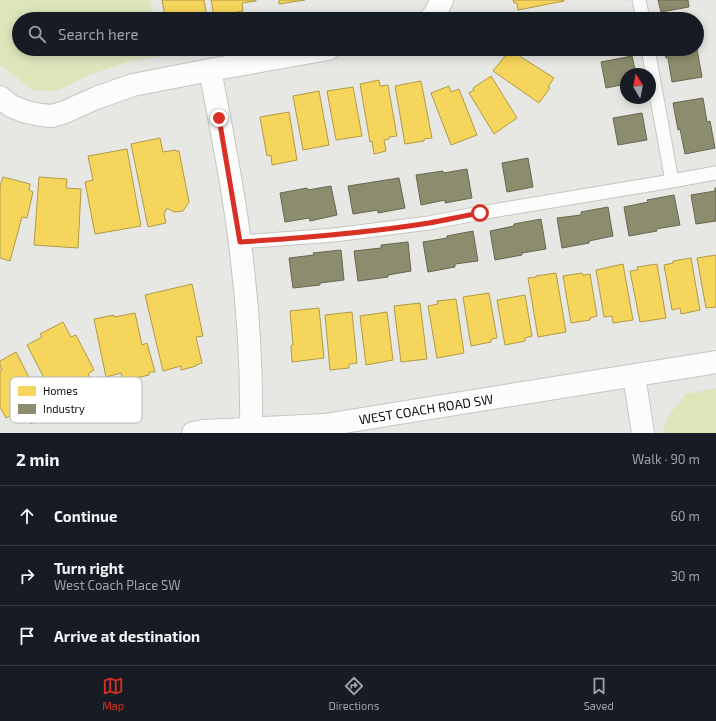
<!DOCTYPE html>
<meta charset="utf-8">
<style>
body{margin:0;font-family:"Exo 2",sans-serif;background:#242831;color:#f1f3f6}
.compass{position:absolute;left:620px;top:68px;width:36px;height:36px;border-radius:50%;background:#171b24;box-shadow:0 2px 10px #0003;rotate:350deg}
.stop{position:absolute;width:12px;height:12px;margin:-9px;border:3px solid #d93025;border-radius:50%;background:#fff}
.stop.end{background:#d93025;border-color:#fff;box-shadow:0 1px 4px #0008}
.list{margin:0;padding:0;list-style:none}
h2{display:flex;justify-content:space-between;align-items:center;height:52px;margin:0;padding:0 16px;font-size:17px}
h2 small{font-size:13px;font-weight:400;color:#9ea1a6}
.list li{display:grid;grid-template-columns:26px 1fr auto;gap:12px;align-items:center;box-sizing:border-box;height:60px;padding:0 16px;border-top:1px solid #363941}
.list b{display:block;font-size:15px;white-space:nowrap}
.list p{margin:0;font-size:13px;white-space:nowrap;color:#9ea1a6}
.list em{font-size:13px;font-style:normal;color:#9ea1a6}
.icon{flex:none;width:22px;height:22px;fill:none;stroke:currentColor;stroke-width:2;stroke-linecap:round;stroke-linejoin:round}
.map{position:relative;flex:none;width:716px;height:433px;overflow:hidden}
.search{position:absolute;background:#171b24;box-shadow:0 2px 10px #0003;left:12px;right:12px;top:12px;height:44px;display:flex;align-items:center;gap:10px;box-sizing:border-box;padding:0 14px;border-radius:22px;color:#9ea1a6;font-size:15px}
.sheet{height:232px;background:#171b24}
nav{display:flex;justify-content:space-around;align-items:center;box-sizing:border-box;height:56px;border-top:1px solid #363941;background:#171b24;font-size:11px;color:#9ea1a6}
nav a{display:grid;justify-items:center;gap:2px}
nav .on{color:#d93025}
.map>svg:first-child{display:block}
.green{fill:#dde5bb}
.homes{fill:#f6d55c;stroke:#b19a45}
.industry{fill:#8c8c6e;stroke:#676751}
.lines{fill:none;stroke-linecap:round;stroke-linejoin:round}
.service-casing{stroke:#c5c6c2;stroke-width:15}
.minor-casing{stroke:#c5c6c2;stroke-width:24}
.service{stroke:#fbfcfb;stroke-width:13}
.minor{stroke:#fbfcfb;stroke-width:22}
.route{stroke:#d93025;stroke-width:5}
.labels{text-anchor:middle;stroke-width:4;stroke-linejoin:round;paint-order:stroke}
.street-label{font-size:13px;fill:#10100e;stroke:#fff}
.key{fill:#fff;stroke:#b7b7b7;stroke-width:1}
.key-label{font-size:11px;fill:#10100e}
</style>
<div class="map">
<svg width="716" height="433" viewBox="0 0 716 433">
<rect width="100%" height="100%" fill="#e7e8e3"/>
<!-- green -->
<path class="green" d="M0,0h150l4,19h-135v30h147l2,6 -38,6 -41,14 -32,16 -24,-1 -33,-25z
M716,388v45h-54l7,-18 17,-21z"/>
<!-- homes -->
<path class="homes" d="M162,0h42l3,17 -10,2h-16l-1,-5 -15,3z
M211,0h45v1l-14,2 1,8 -29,6z
M279,0h26l-26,4z
M513,0h51v1l-46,9 -1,-7h-3z
M535,49h26l-2,5z
M510,50l44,28 -6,9 2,1 -11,15 -46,-32z
M491,76l26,42 -23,16 -25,-41 5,-3 -1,-2z
M379,80l1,6 8,-1 9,51 -8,1v2l-5,1 2,11 -12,3 -2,-13 -2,1 -10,-58z
M421,81l11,57 -8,1v2l-19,3 -10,-58z
M449,86l2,6 8,-3 18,46 -26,10 -20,-52z
M353,87l9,49 -26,4 -9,-49z
M319,91l10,54 -26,5 -10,-54z
M289,112l8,48 -25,5 -1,-10 -4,1 -7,-39z
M160,138l3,14 13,-2v1h3l10,51 -6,9 -9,1 -7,-4 -3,6 2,9 -18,4 -17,-83z
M127,149l14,77 -46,8 -10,-52 8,-2 -5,-24z
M3,177l27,7 -1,6 4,2 -6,26 -5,-1 -12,44 -10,-3v-72z
M39,177l28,2 -1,9 15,1 -3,59 -44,-3z
M716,255v52l-10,1 -9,-50z
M691,258l9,52 -19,4 -1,-6 -8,2 -8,-45 9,-2v-2z
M623,264l10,56 -20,3 -1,-7 -8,1 -8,-47z
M657,264l9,54 -26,4 -10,-51 8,-1 -1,-3z
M556,273l10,59 -28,5 -10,-59 8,-1v-1z
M582,273l1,2 7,-1 7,42 -7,2v2l-19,3 -8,-47z
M192,284l11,52 -7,1 6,26 -6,2v1l-15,4v-4l-18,5 -18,-76z
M489,293l8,45 -6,1v3l-20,4 -8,-49z
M525,295l7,41 -7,2v3l-20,4 -8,-45z
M456,299l8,54 -27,5 -9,-52 10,-2 -1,-3z
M420,303l7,56 -26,3 -7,-56z
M319,308l5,50 -32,4 -1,-16 2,-1 -3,-34z
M352,312l5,51 -8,1v4l-19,2 -5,-55z
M387,312l6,48 -27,5 -6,-49z
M135,313l7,32 5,-2 8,29h-6v3l-26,6 -2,-8 -15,4 -12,-58 20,-4v2z
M63,322l8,15 5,-2 18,35 -6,4 8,14 -11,6 1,1 -26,14 -33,-64 15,-8 -2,-3z
M16,352l18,35 7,-3 14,27 -24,13 -6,-11 -8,3 -2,-3 -9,5 -6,-11v-37l2,-1 -2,-4v-4z"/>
<!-- industry -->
<path class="industry" d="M658,0h30l1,7 -28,5z
M664,49h33l5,28 -30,5 -4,-24h-2z
M632,56l4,18h-10v10l-20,4 -5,-26z
M703,98l4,24 3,-1 5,27 -30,6 -5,-25 -2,1 -5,-27z
M642,113l5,27 -29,5 -5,-27z
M528,158l5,29 -26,5 -5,-29z
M467,169l5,29 -27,5v-3l-24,5 -5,-30 27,-4v2z
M399,178l6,30 -27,5v-3l-25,4 -5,-28z
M331,186l6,29 -27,6 -1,-3 -24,4 -5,-29 27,-5 1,2z
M715,188h1v33l-20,3 -5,-29 24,-4z
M674,195l6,30 -24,4 1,2 -28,5 -5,-29 24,-5 -1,-2z
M608,207l5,29 -24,5v2l-27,5 -5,-30 24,-3v-3z
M541,219l5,30 -24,4v2l-27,5 -5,-29 24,-5v-2z
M473,231l5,30 -23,3v3l-27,5 -5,-30 24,-4v-2z
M408,242l3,29 -23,4v2l-30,4 -4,-30 27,-3v-3z
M341,250l3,30 -24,3v2l-27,3 -4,-30 25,-3 -1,-2z"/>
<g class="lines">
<!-- service casing -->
<g class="service-casing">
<path id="service" d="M639,0l4,19
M672,181l44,-8
M240,242l94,-7 95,-12 51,-10 192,-32 -24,-132"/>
</g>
<!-- minor casing -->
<g class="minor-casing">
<path id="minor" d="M430,19l4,-4 8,-15
M210,70c11,57 23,115 30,174 8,62 12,123 11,185
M0,97l11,9 15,6 15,3 11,1 13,-4 31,-14 37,-13 77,-15 118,-21
M634,376l9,57
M193,433l10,-2 122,-6 391,-63"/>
</g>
<!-- service -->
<use href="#service" class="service"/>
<!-- minor -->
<use href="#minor" class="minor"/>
</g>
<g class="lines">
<!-- route -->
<path class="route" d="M219,118l21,124c63,-4 127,-9 189,-19 17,-3 34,-7 51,-10"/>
</g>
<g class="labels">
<!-- street labels -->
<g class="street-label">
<text transform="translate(426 409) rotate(-9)" y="5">WEST COACH ROAD SW</text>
</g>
</g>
<!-- legend -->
<rect x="10" y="377" width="132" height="46" rx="6" class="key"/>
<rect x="18" y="386" width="18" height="10" fill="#f6d55c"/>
<rect x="18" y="404" width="18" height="10" fill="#8c8c6e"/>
<g class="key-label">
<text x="43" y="395">Homes</text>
<text x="43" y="413">Industry</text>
</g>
</svg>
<svg class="compass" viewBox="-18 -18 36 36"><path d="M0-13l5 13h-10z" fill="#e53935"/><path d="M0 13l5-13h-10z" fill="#9ea1a6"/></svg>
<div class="stop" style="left:480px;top:213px"></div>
<div class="stop end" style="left:219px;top:118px"></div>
<div class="search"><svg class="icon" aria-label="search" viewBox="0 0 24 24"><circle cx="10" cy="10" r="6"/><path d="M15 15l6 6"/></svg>Search here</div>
</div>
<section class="sheet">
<h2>2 min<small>Walk · 90 m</small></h2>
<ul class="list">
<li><svg class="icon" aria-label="ahead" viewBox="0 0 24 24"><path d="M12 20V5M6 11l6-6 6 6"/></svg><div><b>Continue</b></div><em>60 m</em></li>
<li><svg class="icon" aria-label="right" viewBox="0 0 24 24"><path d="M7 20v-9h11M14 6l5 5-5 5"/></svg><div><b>Turn right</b><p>West Coach Place SW</p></div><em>30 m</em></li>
<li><svg class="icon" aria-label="arrive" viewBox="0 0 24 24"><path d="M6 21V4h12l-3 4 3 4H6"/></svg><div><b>Arrive at destination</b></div></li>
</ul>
</section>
<nav>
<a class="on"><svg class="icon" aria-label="map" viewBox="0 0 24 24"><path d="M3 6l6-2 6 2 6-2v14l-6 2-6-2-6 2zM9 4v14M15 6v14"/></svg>Map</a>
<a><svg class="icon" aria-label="directions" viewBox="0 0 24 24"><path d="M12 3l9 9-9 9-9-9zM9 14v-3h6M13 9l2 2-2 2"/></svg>Directions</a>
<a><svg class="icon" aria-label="saved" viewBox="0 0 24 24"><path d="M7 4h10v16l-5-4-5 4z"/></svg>Saved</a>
</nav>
